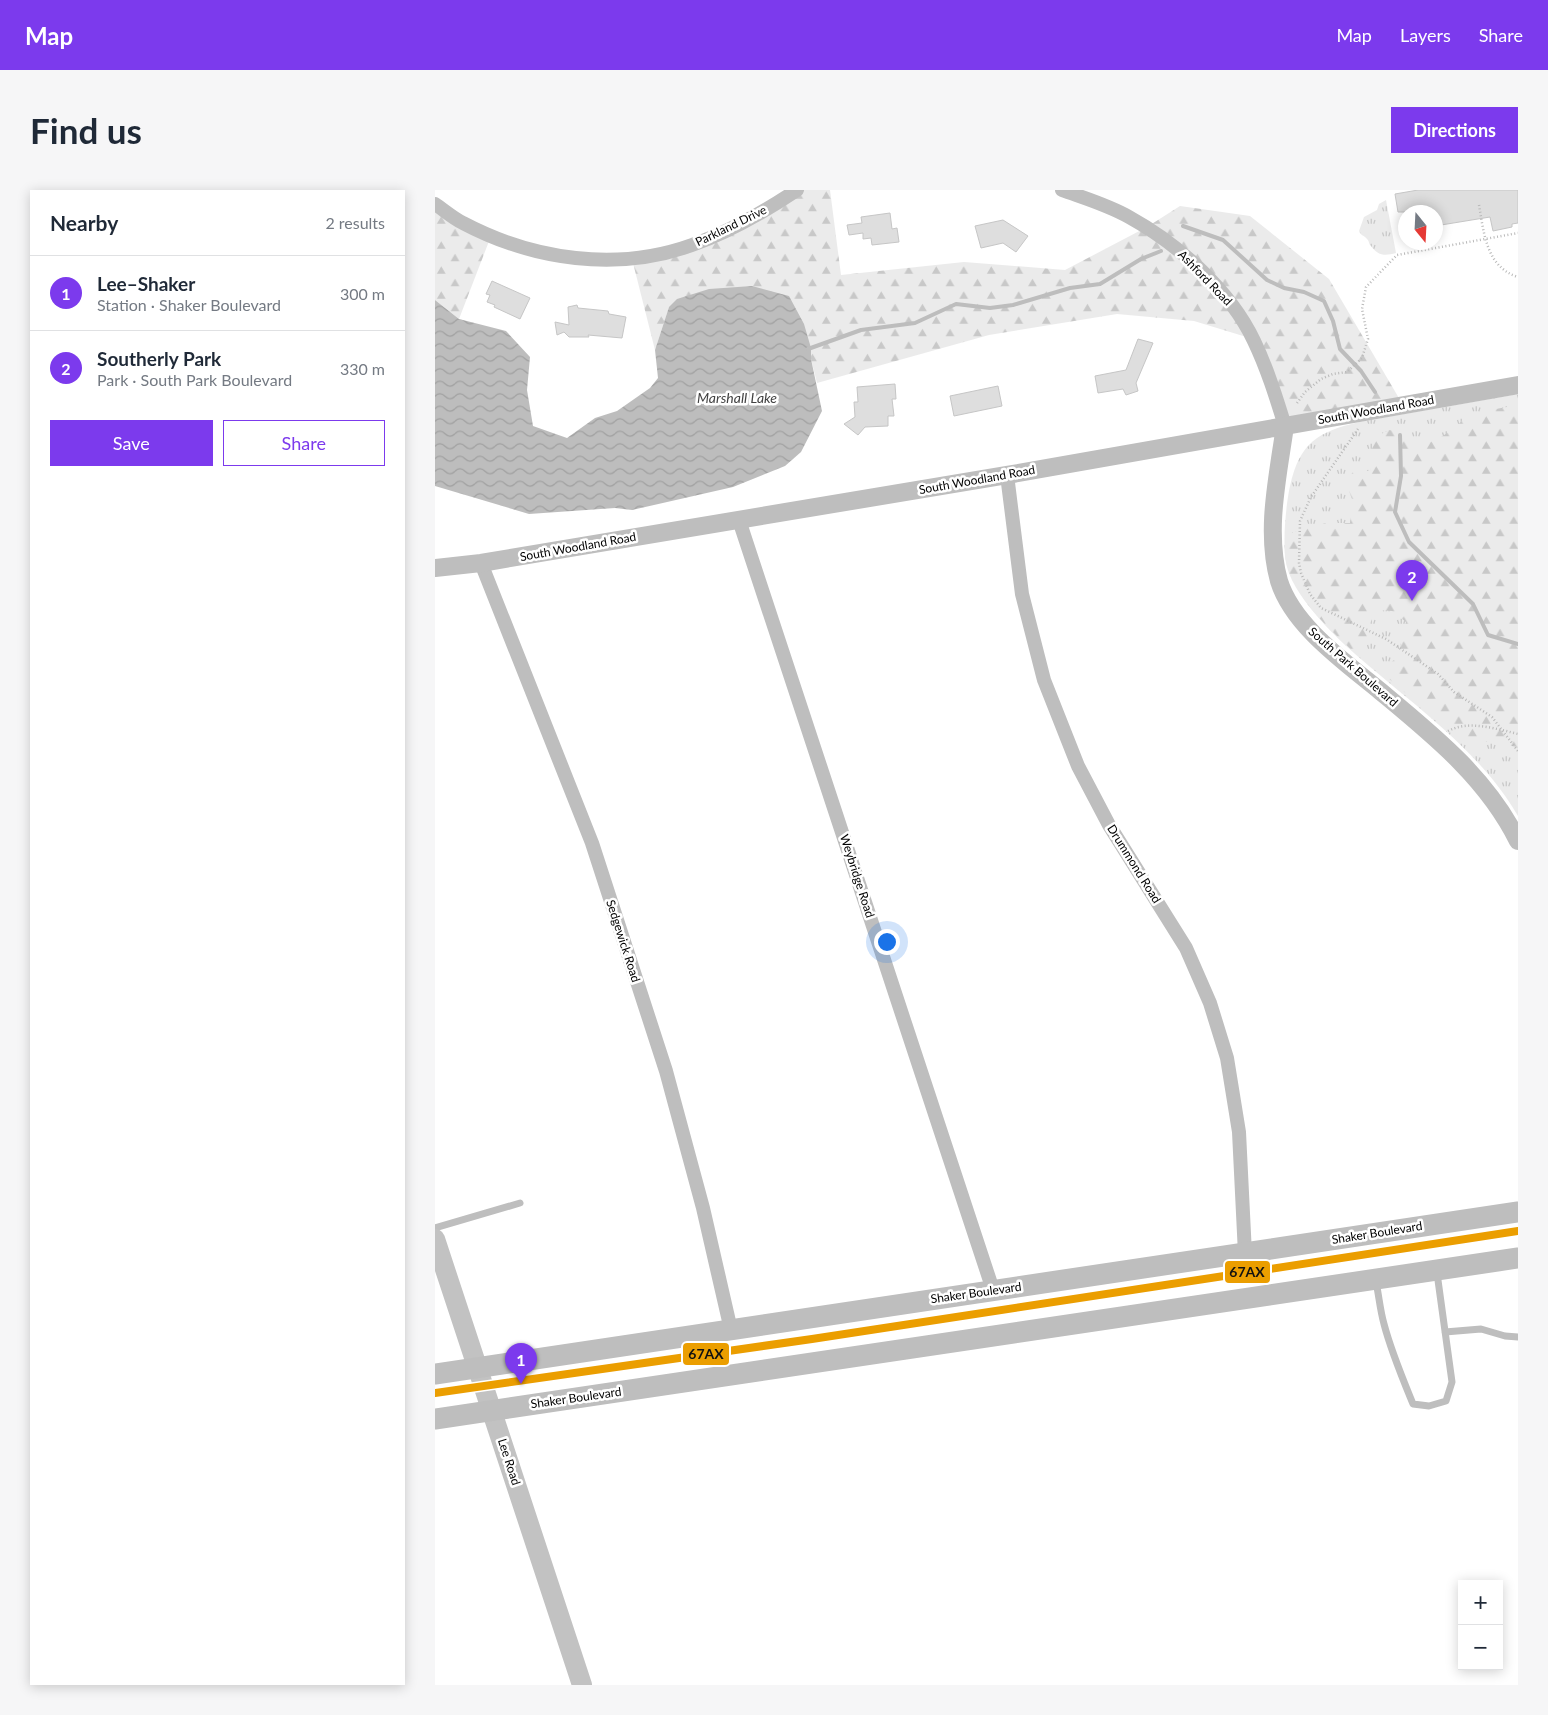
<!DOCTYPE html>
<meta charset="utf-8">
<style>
body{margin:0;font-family:Lato,sans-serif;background:#f6f6f7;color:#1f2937}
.controls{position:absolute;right:15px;bottom:15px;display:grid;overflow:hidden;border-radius:0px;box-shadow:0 2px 12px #0003}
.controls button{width:45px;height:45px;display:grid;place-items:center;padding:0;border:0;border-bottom:1px solid #e0e1e3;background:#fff;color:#1f2937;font:25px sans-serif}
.compass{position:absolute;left:963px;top:15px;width:45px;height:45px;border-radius:50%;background:#fff;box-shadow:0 2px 12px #0003;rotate:162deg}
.you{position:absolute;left:451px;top:751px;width:18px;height:18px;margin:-12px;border:4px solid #fff;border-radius:50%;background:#1a73e8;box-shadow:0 0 0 8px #1a73e833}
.badge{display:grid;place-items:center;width:32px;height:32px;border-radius:50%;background:#7c3aed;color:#fff;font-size:16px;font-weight:700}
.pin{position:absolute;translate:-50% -41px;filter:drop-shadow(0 1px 2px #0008)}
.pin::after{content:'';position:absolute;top:26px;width:18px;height:15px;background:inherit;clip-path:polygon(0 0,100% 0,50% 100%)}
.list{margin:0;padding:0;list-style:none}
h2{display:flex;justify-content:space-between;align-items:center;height:65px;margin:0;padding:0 20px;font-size:21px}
h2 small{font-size:16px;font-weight:400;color:#747a83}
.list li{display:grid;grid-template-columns:32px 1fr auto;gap:15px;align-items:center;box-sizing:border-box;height:75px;padding:0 20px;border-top:1px solid #e0e1e3}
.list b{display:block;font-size:19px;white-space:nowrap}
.list p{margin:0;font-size:16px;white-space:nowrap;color:#747a83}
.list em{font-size:16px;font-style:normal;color:#747a83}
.actions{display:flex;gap:10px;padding:15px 20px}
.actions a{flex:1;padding:11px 0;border:1px solid #7c3aed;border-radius:0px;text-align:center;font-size:18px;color:#7c3aed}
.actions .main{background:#7c3aed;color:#fff}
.map{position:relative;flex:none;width:1083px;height:1495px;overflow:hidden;border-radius:0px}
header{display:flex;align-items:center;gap:30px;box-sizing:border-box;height:70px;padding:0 25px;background:#7c3aed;color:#fff}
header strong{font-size:24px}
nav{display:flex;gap:28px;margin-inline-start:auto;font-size:18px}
.intro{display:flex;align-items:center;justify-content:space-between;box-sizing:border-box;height:120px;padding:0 30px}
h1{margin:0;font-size:35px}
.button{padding:12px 22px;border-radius:0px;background:#7c3aed;color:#fff;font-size:18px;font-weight:700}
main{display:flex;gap:30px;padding:0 30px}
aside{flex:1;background:#fff;border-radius:0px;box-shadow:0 2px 12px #0003}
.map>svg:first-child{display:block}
.grass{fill:url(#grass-tufts)}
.forest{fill:url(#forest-firs)}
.water{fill:url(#water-waves)}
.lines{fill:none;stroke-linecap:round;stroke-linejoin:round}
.stream{stroke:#bdbdbd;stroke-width:4}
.building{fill:#dedede;stroke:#c6c6c6}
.path{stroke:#b9b9b9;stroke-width:2.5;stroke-dasharray:1 2.5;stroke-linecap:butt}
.service{stroke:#bebebe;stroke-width:7}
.minor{stroke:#bebebe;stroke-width:14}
.tertiary{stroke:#bebebe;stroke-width:18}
.secondary{stroke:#c2c2c2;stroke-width:20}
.primary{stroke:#bebebe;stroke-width:21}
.rail-1-casing{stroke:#fff;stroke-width:11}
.rail-1{stroke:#eb9e00;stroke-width:8}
.labels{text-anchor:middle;stroke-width:5;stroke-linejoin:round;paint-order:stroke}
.street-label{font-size:12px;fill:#000;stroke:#fff}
.water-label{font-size:14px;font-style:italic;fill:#424242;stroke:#fff}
.line-badge{stroke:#fff;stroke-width:2}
.pale-badge-label{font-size:14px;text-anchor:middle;font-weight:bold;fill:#111}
</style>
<header>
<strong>Map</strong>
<nav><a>Map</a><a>Layers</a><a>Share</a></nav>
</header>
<div class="intro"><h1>Find us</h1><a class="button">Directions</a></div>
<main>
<aside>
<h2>Nearby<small>2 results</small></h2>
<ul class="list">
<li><span class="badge">1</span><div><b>Lee–Shaker</b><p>Station · Shaker Boulevard</p></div><em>300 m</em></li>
<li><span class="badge">2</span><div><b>Southerly Park</b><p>Park · South Park Boulevard</p></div><em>330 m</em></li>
</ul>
<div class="actions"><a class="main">Save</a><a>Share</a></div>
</aside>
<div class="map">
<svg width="1083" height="1495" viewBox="0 0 1083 1495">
<defs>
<pattern id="grass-tufts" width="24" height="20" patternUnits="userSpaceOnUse" patternTransform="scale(1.25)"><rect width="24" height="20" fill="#ebebeb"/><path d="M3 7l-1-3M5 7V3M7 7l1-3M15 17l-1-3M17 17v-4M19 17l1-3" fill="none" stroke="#c8c8c8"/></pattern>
<pattern id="forest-firs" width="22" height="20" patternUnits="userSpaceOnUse" patternTransform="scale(1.25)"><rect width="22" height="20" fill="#ebebeb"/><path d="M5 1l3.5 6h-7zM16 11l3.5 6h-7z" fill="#c8c8c8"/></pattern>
<pattern id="water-waves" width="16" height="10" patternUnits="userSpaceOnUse" patternTransform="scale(1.25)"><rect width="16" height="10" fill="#bdbdbd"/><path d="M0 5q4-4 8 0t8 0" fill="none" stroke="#a1a1a1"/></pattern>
</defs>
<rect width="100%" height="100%" fill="#fff"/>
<!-- grass -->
<path class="grass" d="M951,10l10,53c-11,3 -18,3 -25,-7 -3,-3 -1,-4 -4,-7 -3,-4 -6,-3 -8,-8l5,-14 13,-7 2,-6z
M1083,204v422c-35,-60 -91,-101 -143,-145 -33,-28 -72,-61 -87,-103 -7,-17 -2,-64 2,-82 10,-44 28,-54 69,-64z"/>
<!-- forest -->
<path class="forest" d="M362,0h33l11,85 123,-13 101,8 82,-43 33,-21 70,10 79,63 74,126 -118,21 -32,-87 -59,-18 -77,-7 -128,21 -172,48 -6,-24v-11l-142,-41 -14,43 -23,-91 59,-13z
M0,14l56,32 -32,83 -24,-19z
M1083,215v342l-50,-8 -17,-7 -70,-60 17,-16 8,-34 -14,-11 -15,-1 -7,13 -4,26 -10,5c-27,-26 -76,-67 -71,-109 1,-4 5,-9 8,-13l33,-9h24l2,-24 -6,-16 8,-13 16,1 3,-33 16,-8 20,2 4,17c22,-8 40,-16 55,-35z"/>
<!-- water -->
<path class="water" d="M317,96l37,10 15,28 7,24v11l11,52 -21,41 -16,14 -52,21 -101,23 -17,-2 -86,6 -94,-28v-186l24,19 47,12 24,26 -3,33 6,36 34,12 28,-20 22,-7 33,-23 8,-10 -3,-28 14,-43 8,-8 32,-10z"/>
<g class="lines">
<!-- stream -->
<path class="stream" d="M748,36l40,14 44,40 17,8 20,4 20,9 9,20 7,28 21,22 14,21
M373,159l53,-19 54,-7 41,-19 34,4 23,-3 57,-17 30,-4 41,-25 20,-8
M965,245l1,41 -6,36 14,30 64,62 15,31 30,9"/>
</g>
<!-- building -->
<path class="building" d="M983,0h100v33l-6,1v3l-19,4 -3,-14 -55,9v-14h-37l-3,-18z
M455,23l2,16 5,-1 2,14 -27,3 -1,-7 -8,1v-6l-14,2 -2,-10 15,-2 -1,-6z
M568,30l25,16 -12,16 -13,-9 -22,5 -6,-22z
M57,91l38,17 -10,21 -26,-12 1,-2 -8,-3 3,-7 -4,-1z
M142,115l1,3 30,3 1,3 17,3 -4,21 -34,-3 1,2h-20l-5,-5 -7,3 -2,-13 14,3 -1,-18z
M703,149l15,4 -17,40 2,8 -12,4 -3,-6 -25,4 -3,-17 31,-6z
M460,194l1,15h-4l2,17h-6v10l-23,1 -7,8 -14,-11 11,-7 -1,-15h4l-1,-15z
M563,196l4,20 -48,10 -4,-20z"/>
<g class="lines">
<!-- path -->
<path class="path" d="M1044,15c5,28 7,62 39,72
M862,213l8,-11 16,-13 12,-5 14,-2 15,-14 6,-19 -6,-30 4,-22 31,-32 121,-22
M923,239l-47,68 -11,24 -1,42 2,10 9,21 11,14 65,31 52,35 16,18 38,25 10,13 16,4
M1013,541c17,-9 36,-5 54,-1l16,21"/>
<!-- service -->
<path class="service" d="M0,1038l85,-25
M941,1092c3,14 4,28 8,42 7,27 18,53 29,80l16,2 17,-5 6,-19 -15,-109
M1010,1142l36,-3 24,7 13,1"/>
<!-- minor -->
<path class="minor" d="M627,0c22,8 46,15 67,27 49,27 101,73 125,124 13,27 22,56 31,85
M0,14c9,6 18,14 28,19 70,37 154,49 229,22 38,-13 72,-33 105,-55
M572,285l15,119 22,86 34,86 31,59 77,123 24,55 17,55 12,74 6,122
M304,330l254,770
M46,373l111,280 74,228 37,137 28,122"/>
<!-- tertiary -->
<path class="tertiary" d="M850,236c-7,50 -20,105 -6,155 14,45 66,81 101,110 53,44 107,87 138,150
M0,378l46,-5 526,-88 511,-90"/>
<!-- secondary -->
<path class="secondary" d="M0,1049l147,446"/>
<!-- primary -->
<path class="primary" d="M0,1184l1083,-162
M0,1229l1083,-161"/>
<!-- rail-1 casing -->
<g class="rail-1-casing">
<path id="rail-1" d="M0,1203l377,-54 706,-108"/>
</g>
<!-- rail-1 -->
<use href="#rail-1" class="rail-1"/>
</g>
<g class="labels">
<!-- street labels -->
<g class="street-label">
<text transform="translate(296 36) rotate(-26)" y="4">Parkland Drive</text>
<text transform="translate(770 88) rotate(46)" y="4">Ashford Road</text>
<text transform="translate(941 220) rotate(-10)" y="4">South Woodland Road</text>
<text transform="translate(542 290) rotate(-10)" y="4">South Woodland Road</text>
<text transform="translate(143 357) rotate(-10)" y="4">South Woodland Road</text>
<text transform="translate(918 477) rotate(41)" y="4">South Park Boulevard</text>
<text transform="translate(699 674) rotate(58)" y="4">Drummond Road</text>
<text transform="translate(422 686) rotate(72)" y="4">Weybridge Road</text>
<text transform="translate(188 751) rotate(72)" y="4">Sedgewick Road</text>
<text transform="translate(942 1043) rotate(-9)" y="4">Shaker Boulevard</text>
<text transform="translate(541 1103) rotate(-8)" y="4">Shaker Boulevard</text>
<text transform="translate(141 1208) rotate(-8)" y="4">Shaker Boulevard</text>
<text transform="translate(74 1272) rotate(72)" y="4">Lee Road</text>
</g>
<!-- water labels -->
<g class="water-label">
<text x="302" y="213">Marshall Lake</text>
</g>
</g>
<g class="line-badge">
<rect x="789" y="1070" width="47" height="24" rx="5" fill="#eb9e00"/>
<rect x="247" y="1152" width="48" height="24" rx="5" fill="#eb9e00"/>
</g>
<g class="pale-badge-label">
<text x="812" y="1087">67AX</text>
<text x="271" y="1169">67AX</text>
</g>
</svg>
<div class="controls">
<button>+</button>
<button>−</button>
</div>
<svg class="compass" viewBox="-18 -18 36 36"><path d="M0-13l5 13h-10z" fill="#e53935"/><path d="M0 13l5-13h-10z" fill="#747a83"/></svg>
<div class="you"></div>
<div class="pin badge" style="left:86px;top:1194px">1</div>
<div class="pin badge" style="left:977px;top:411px">2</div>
</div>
</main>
